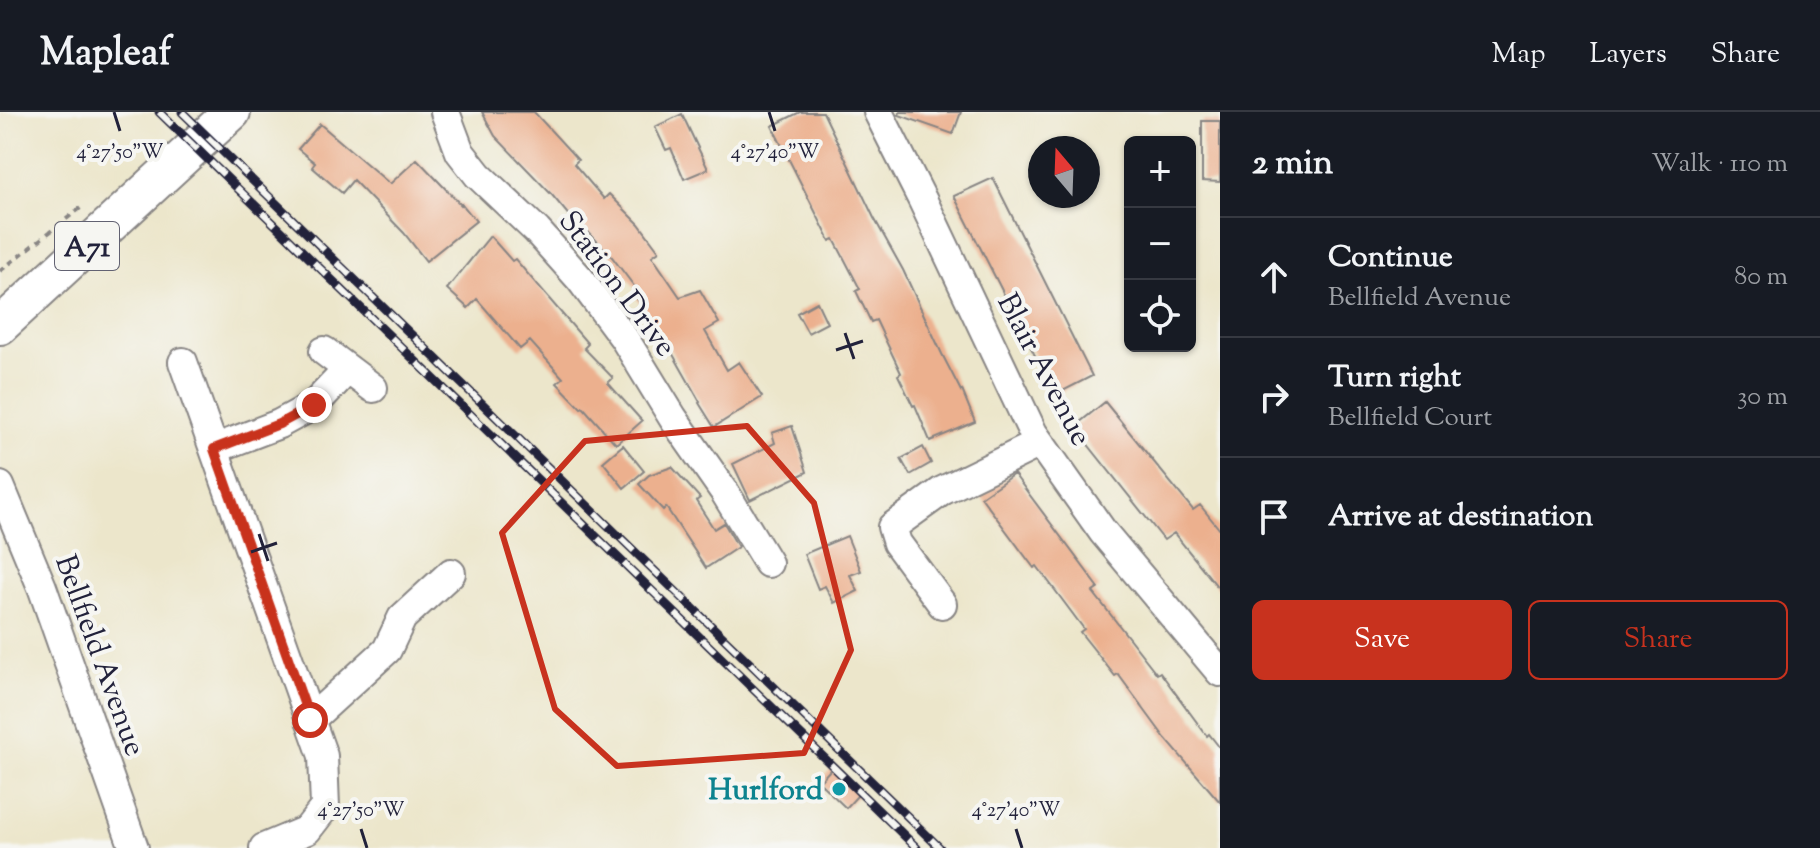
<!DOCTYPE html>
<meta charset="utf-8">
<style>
body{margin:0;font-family:"Sorts Mill Goudy",serif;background:#242831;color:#f1f3f6}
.controls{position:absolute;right:24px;top:24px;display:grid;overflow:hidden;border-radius:12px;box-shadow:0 2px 6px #0004}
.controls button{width:72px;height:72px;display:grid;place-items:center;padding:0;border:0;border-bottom:2px solid #363941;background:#171b24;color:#f1f3f6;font:40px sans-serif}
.compass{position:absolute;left:1028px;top:24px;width:72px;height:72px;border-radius:50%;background:#171b24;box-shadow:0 2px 6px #0004;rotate:341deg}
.stop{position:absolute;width:24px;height:24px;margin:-18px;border:6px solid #c8321e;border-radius:50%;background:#fff}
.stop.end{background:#c8321e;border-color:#fff;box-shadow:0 2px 8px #0008}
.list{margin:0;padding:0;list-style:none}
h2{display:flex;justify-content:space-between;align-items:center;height:104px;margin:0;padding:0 32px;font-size:34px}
h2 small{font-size:26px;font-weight:400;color:#9ea1a6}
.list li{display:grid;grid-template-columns:52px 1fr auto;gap:24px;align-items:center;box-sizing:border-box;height:120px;padding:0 32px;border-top:2px solid #363941}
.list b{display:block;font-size:30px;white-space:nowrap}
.list p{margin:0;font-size:26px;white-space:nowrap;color:#9ea1a6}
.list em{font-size:26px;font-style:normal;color:#9ea1a6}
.actions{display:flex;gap:16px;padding:24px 32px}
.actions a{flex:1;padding:18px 0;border:2px solid #c8321e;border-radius:12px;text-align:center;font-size:28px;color:#c8321e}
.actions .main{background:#c8321e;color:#fff}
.icon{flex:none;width:44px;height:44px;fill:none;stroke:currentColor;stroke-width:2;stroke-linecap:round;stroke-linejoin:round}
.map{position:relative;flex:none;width:1220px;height:736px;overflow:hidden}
header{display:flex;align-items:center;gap:48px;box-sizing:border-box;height:112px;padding:0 40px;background:#171b24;border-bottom:2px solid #363941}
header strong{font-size:38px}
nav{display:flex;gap:44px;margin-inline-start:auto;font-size:28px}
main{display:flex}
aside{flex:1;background:#171b24}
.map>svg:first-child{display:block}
.building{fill:#ecb08e}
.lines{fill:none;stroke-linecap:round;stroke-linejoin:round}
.minor-casing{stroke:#878483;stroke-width:32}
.major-casing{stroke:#878483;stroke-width:40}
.path{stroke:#878483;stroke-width:4;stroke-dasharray:6 6;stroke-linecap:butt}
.minor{stroke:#fff;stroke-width:28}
.major{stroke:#fff;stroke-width:36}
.rail-casing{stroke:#22223b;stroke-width:9}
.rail{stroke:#f6f6f2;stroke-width:6;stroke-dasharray:18;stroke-linecap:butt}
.route{stroke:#c8321e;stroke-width:10}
.marked{fill:none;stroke:#c8321e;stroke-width:6;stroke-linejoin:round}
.ticks{fill:none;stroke:#22223b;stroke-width:3}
.culture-dot{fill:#0f9aa8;stroke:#f6f6f2;stroke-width:3}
.labels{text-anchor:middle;stroke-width:8;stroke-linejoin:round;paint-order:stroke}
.shield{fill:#f6f6f2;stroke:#626272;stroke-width:2}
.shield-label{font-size:28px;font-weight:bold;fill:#22223b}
.street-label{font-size:30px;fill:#22223b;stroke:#f6f6f2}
.culture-label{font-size:30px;font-weight:bold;fill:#0d838f;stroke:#f6f6f2;text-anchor:end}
.ticks-label{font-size:20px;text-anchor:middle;fill:#22223b;stroke:#f6f6f2;stroke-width:8;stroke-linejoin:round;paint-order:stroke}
</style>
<header>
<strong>Mapleaf</strong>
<nav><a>Map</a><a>Layers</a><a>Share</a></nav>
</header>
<main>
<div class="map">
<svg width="1220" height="736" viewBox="0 0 1220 736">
<rect width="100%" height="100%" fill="#f6f6f2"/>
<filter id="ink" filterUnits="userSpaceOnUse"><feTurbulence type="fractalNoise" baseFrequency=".0125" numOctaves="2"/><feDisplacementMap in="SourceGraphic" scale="16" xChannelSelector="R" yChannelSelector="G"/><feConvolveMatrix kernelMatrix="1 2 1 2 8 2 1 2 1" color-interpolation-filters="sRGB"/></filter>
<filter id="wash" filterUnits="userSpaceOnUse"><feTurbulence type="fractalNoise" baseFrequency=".006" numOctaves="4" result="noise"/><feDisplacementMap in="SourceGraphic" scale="32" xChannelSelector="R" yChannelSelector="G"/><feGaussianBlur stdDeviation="1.8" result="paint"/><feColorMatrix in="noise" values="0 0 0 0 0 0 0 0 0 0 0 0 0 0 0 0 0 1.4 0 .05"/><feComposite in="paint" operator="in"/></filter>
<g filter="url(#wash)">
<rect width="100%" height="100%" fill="#ece6cb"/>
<g id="blocks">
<!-- building -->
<path class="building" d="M482,0h52l44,48 -4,4 30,35 5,-5 30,30 20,27 -7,5 28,41 20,-7 19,33 -14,8 22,39 12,-8 23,35 -48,30 -15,-24 1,-1 -38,-67 -26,-38 4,-3 -28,-37 -39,-41 -2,2 -19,-23 -57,-59z
M800,0h23l51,106 29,52 39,84 19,37 1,-1 13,32 -45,19 -15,-36 -2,1 -15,-31 3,-2 -25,-53 -5,2 -15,-31 4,-2 -26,-50 -4,2 -58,-115z
M900,0h61l-8,22 -54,-19z
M682,2l26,55 -24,10 -13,-31 -5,2 -11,-23z
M1202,9h18v61l-18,-1z
M320,12l70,60 27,-25 44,46 1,-1 14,17 -50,40 -22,-28 -51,-53 -11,13 -30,-26 3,-4 -17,-14z
M993,66l99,198 -37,19 -101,-199z
M490,124l22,25 3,-2 73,85 -4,4 29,30 -5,5 34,38 -26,23 -33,-37 -2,1 -24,-25 6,-5 -33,-37 -10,8 -43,-50 -9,9 -21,-19z
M817,190l10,21 -19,10 -11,-20z
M1105,290l88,108 7,-5 20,25v60l-46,-57 -10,7 -90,-113z
M792,314l15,46 -57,28 -17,-36 42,-21 -3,-10z
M623,333l21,26 -20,17 -21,-26z
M923,335l8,16 -21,12 -9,-16z
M672,355l28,31 -4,3 18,28 10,-6 14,24 -32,21 -40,-61 -3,3 -24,-26 10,-9z
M1014,362l85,114 -6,4 64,82 3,-2 47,64 2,-2 11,14v54l-55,-64 -47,-64 -3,2 -35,-44 4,-3 -47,-63 -3,2 -53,-71z
M847,424l14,35 -11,4 8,16 -24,12 -9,-17 -7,3 -14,-35z
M831,657l27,26 -12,13 -27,-26z"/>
</g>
</g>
<g filter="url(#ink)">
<use href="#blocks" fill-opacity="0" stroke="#878483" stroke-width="2"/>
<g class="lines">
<!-- minor casing -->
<g class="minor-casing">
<path id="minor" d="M445,0l15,40 18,23 59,56 43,48 44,59 49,80 51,73 44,72
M878,0l45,89 110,232 70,99 117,140
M324,239l49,37
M183,250l140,394 2,51 -18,23 -43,18
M214,337l65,-25 35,-19 34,-36
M0,374l42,101 92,261
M942,492l-45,-61 -5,-16 50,-36 98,-48
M310,608l77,-70 15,-32 49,-45"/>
</g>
<!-- major casing -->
<g class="major-casing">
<path id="major" d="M0,214l232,-214"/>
</g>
<!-- path -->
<path class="path" d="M0,159l83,-65"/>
<!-- minor -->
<use href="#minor" class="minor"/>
<!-- major -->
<use href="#major" class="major"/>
<!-- rail casing -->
<g class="rail-casing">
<path id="rail" d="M159,0l758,736
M182,0l758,736"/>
</g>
<!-- rail -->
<use href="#rail" class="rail"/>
</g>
</g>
<g class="lines" filter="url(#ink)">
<!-- route -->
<path class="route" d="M310,608l-96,-271 65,-25 35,-19"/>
</g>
<!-- marked area -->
<path class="marked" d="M747,314l67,77 37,147 -47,103 -187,13 -62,-57 -53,-176 83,-92z"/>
<!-- ticks -->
<path class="ticks" d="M114,0l6,19M769,0l6,19M845,221l9,26M836,238l27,-9M259,422l9,27M251,440l26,-9M361,717l6,19M1016,717l6,19"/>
<!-- markers -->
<circle class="culture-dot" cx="839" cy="677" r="8"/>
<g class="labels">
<!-- shield labels -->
<rect class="shield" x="55" y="110" width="64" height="48" rx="6"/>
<g class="shield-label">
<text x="87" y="144">A71</text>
</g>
<!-- street labels -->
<g class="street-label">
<text transform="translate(618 171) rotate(53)" y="10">Station Drive</text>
<text transform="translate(1045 257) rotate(62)" y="10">Blair Avenue</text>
<text transform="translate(101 543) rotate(70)" y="10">Bellfield Avenue</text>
</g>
<!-- culture labels -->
<g class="culture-label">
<text x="823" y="687">Hurlford</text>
</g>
</g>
<g class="ticks-label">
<text x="120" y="46">4°27'50"W</text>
<text x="775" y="46">4°27'40"W</text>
<text x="361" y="704">4°27'50"W</text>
<text x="1016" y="704">4°27'40"W</text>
</g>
</svg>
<div class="controls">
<button>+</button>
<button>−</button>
<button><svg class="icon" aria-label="locate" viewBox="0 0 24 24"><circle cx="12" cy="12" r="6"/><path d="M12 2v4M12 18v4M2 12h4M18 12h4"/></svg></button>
</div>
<svg class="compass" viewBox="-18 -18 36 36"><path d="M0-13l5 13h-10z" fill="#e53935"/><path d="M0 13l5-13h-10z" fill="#9ea1a6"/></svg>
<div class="stop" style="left:310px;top:608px"></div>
<div class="stop end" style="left:314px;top:293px"></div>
</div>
<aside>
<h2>2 min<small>Walk · 110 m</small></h2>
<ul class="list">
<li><svg class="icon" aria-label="ahead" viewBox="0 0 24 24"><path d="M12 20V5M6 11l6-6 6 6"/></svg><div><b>Continue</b><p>Bellfield Avenue</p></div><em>80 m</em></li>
<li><svg class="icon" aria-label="right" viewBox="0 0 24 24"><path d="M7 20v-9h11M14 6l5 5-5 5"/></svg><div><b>Turn right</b><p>Bellfield Court</p></div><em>30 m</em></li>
<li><svg class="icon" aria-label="arrive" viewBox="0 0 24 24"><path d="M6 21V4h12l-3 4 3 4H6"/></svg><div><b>Arrive at destination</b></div></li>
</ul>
<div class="actions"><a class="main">Save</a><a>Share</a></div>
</aside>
</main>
